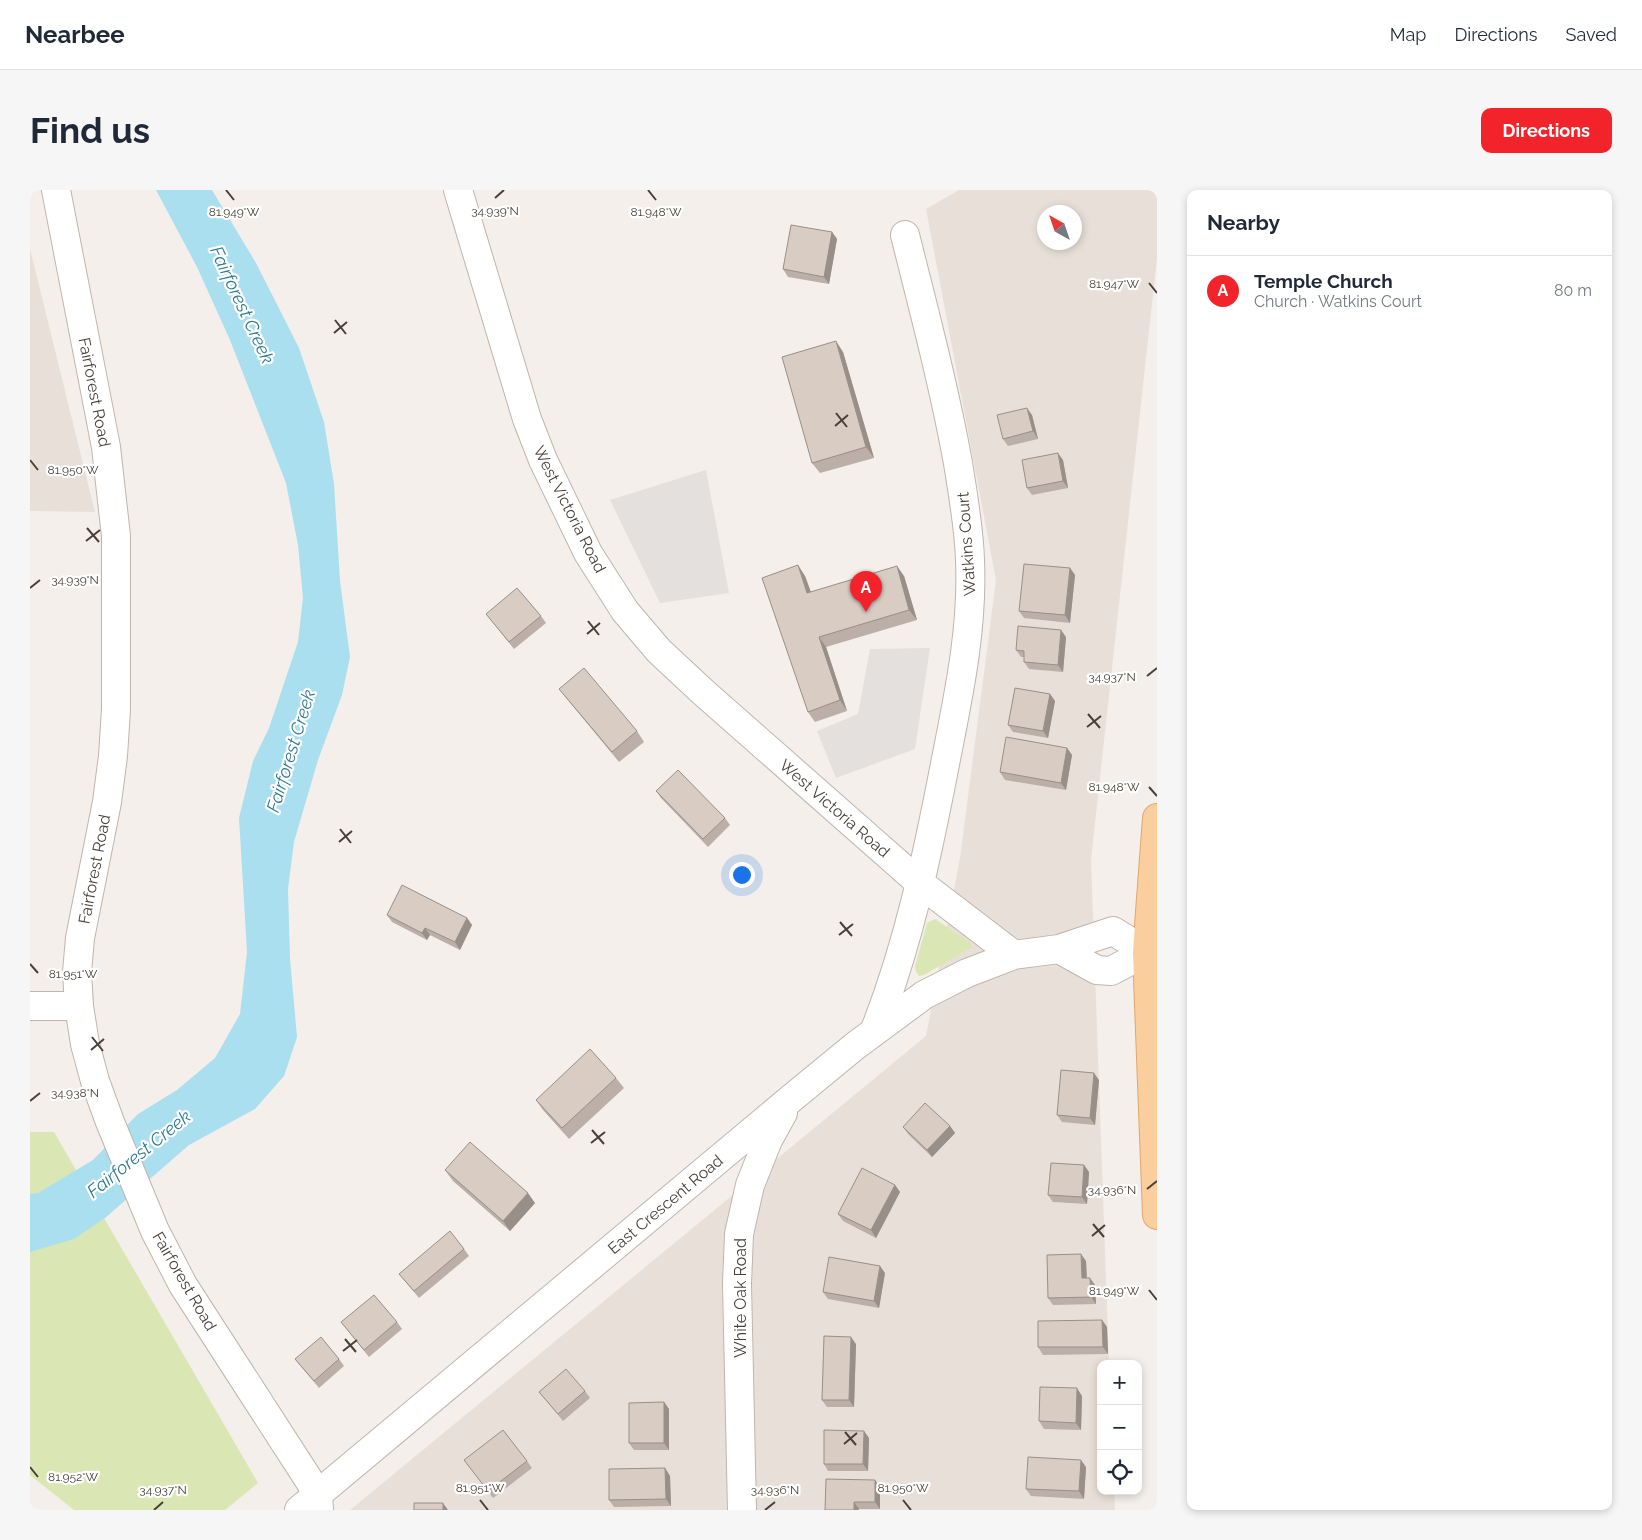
<!DOCTYPE html>
<meta charset="utf-8">
<style>
body{margin:0;font-family:Raleway,sans-serif;background:#f6f6f7;color:#1f2937}
.controls{position:absolute;right:15px;bottom:15px;display:grid;overflow:hidden;border-radius:10px;box-shadow:0 2px 8px #0003}
.controls button{width:45px;height:45px;display:grid;place-items:center;padding:0;border:0;border-bottom:1px solid #e0e1e3;background:#fff;color:#1f2937;font:25px sans-serif}
.compass{position:absolute;left:1007px;top:15px;width:45px;height:45px;border-radius:50%;background:#fff;box-shadow:0 2px 8px #0003;rotate:320deg}
.you{position:absolute;left:711px;top:684px;width:18px;height:18px;margin:-12px;border:4px solid #fff;border-radius:50%;background:#1a73e8;box-shadow:0 0 0 8px #1a73e833}
.badge{display:grid;place-items:center;width:32px;height:32px;border-radius:50%;background:#f2232b;color:#fff;font-size:16px;font-weight:700}
.pin{position:absolute;translate:-50% -41px;filter:drop-shadow(0 1px 2px #0008)}
.pin::after{content:'';position:absolute;top:26px;width:18px;height:15px;background:inherit;clip-path:polygon(0 0,100% 0,50% 100%)}
.list{margin:0;padding:0;list-style:none}
h2{display:flex;justify-content:space-between;align-items:center;height:65px;margin:0;padding:0 20px;font-size:21px}
h2 small{font-size:16px;font-weight:400;color:#747a83}
.list li{display:grid;grid-template-columns:32px 1fr auto;gap:15px;align-items:center;box-sizing:border-box;height:70px;padding:0 20px;border-top:1px solid #e0e1e3}
.list b{display:block;font-size:19px;white-space:nowrap}
.list p{margin:0;font-size:16px;white-space:nowrap;color:#747a83}
.list em{font-size:16px;font-style:normal;color:#747a83}
.icon{flex:none;width:28px;height:28px;fill:none;stroke:currentColor;stroke-width:2;stroke-linecap:round;stroke-linejoin:round}
.map{position:relative;flex:none;width:1127px;height:1320px;overflow:hidden;border-radius:10px}
header{display:flex;align-items:center;gap:30px;box-sizing:border-box;height:70px;padding:0 25px;background:#fff;border-bottom:1px solid #e0e1e3}
header strong{font-size:24px}
nav{display:flex;gap:28px;margin-inline-start:auto;font-size:18px}
.intro{display:flex;align-items:center;justify-content:space-between;box-sizing:border-box;height:120px;padding:0 30px}
h1{margin:0;font-size:35px}
.button{padding:12px 22px;border-radius:10px;background:#f2232b;color:#fff;font-size:18px;font-weight:700}
main{display:flex;gap:30px;padding:0 30px}
aside{flex:1;background:#fff;border-radius:10px;box-shadow:0 2px 8px #0003}
.map>svg:first-child{display:block}
.residential{fill:#e8e0d8;fill-rule:evenodd}
.green{fill:#dae7b4}
.parking{fill:#e3e0de}
.water{fill:#a9dfee}
.lines{fill:none;stroke-linecap:round;stroke-linejoin:round}
.minor-casing{stroke:#c0b5ad;stroke-width:30}
.major-casing{stroke:#e0a76c;stroke-width:30}
.minor{stroke:#fff;stroke-width:28}
.major{stroke:#face9d;stroke-width:28}
.wall{fill:#bbafa8}
.shaded-wall{fill:#988f88}
.building{fill:#d9ccc3;stroke:#988f88}
.ticks{fill:none;stroke:#483f38;stroke-width:2}
.labels{text-anchor:middle;stroke-width:4.5;stroke-linejoin:round;paint-order:stroke}
.street-label{font-size:16px;fill:#483f38;stroke:#fff}
.water-label{font-size:18px;font-style:italic;fill:#2d7a91;stroke:#fff}
.ticks-label{font-size:12px;text-anchor:middle;fill:#483f38;stroke:#fff;stroke-width:4.5;stroke-linejoin:round;paint-order:stroke}
</style>
<header>
<strong>Nearbee</strong>
<nav><a>Map</a><a>Directions</a><a>Saved</a></nav>
</header>
<div class="intro"><h1>Find us</h1><a class="button">Directions</a></div>
<main>
<div class="map">
<svg width="1127" height="1320" viewBox="0 0 1127 1320">
<rect width="100%" height="100%" fill="#f4efea"/>
<!-- residential -->
<path class="residential" d="M929,0h198v68l-66,602 18,504h-8v127h13l1,19h-765l576,-474 34,-178 36,-278 -70,-371zM1014,22h30v30h-30z
M0,59l65,263 -65,-1z"/>
<!-- green -->
<path class="green" d="M905,729l33,22 3,3v4l-47,27 -5,1 -3,-4 -1,-6 12,-43z
M0,942h24l204,351 -33,27h-151l-44,-35z"/>
<!-- parking -->
<path class="parking" d="M676,280l23,123 -69,10 -50,-103z
M900,458l-15,101 -79,29 -19,-47 41,-17 12,-65z"/>
<!-- water -->
<path class="water" d="M126,0h56l44,73 43,85 25,74 10,62 6,97 10,76 -8,38 -24,65 -24,82 -6,47 2,70 7,78 -13,39 -29,33 -66,36 -84,73 -31,21 -44,13v-58l8,-1 55,-33 45,-46 39,-24 38,-32 25,-44 7,-62 -8,-134 14,-57 16,-33 29,-86 5,-44 -5,-53 -12,-62 -56,-143 -33,-73z"/>
<g class="lines">
<!-- minor casing -->
<g class="minor-casing">
<path id="minor" d="M26,0l50,257 10,89v173l-3,47 -6,46 -27,136 -3,34 2,34 6,38 10,37 15,41 45,109 28,54 135,209 1,16
M428,0l69,229 16,41 45,93 37,58 34,40 44,41 218,192 93,71
M1029,759l38,21 14,1 36,-19
M0,816h49
M844,842c35,-88 54,-180 72,-273 13,-66 27,-131 24,-199 -1,-33 -7,-65 -12,-97 -14,-77 -34,-152 -53,-228
M269,1320l494,-413 62,-51 69,-51 43,-22 47,-18 45,-6 54,-18 34,21 10,2
M712,1320l-5,-226 2,-50 11,-49 18,-45 15,-27"/>
</g>
<!-- major casing -->
<g class="major-casing">
<path id="major" d="M1127,628l-10,134 10,263"/>
</g>
<!-- minor -->
<use href="#minor" class="minor"/>
<!-- major -->
<use href="#major" class="major"/>
</g>
<!-- wall -->
<path class="wall" d="M802,42l5,7 -8,45 -41,-7 -5,-8z
M813,162l31,106 -54,15 -8,-10z
M1002,225l6,24 -30,7 -5,-7z
M1033,270l5,28 -36,7 -5,-7z
M1040,378l5,7 -5,48 -46,-5 -5,-7z
M775,386l6,16 93,-16 13,44 -91,27 21,64 -32,11 -7,-10z
M456,424l55,2 5,7 -32,26z
M1036,447l-3,35 -34,-3 -5,-7v-5h-3l-5,-7z
M529,499l78,42 7,11 -25,20 -52,-63z
M1020,504l5,7 -7,37 -35,-6 -5,-7z
M1037,558l5,7 -6,35 -61,-10 -5,-8z
M626,601l69,27 5,7 -22,22 -47,-49z
M357,725l80,3 5,7 -12,25 -30,-15 -3,5 -35,-18z
M586,888l8,10 -55,51 -26,-29 -7,-10z
M1069,890l-4,45 -33,-3 -5,-7z
M920,936l5,7 -23,24 -24,-23 -5,-7z
M1054,975l5,7 -2,32 -34,-2 -5,-7z
M415,980l90,33 -25,28 -57,-50z
M865,995l5,7 -24,46 -33,-17 -5,-7z
M434,1059l5,7 -50,42 -20,-24z
M1056,1071l1,17 8,7 1,19 -43,1 -5,-7z
M855,1083l-6,35 -51,-9 -5,-7z
M1072,1130l5,7 1,27 -65,1 -5,-8z
M311,1132h56l5,7 -33,28z
M826,1154l-2,63h-27l-5,-7z
M265,1169h44l5,7 -25,22z
M555,1201l5,7 -27,23 -24,-29z
M1052,1206l-1,34 -37,-1 -5,-8z
M634,1212l5,7v41h-35l-5,-7z
M839,1248l-1,33h-40l-4,-7z
M434,1270l63,1 5,7 -39,30z
M1056,1277l-2,32 -53,-3 -5,-7z
M635,1278l5,8 1,30 -57,1 -5,-7z
M850,1297v22h-21v1h-34z"/>
<!-- shaded-wall -->
<path class="shaded-wall" d="M802,42l5,7 -8,45 -5,-7z
M806,151l7,11 31,106 -8,-11z
M997,218l5,7 6,24 -5,-8z
M1028,263l5,7 5,28 -5,-7z
M768,375l7,11 10,28 -8,-11z
M867,376l7,10 13,44 -8,-10z
M1040,378l5,7 -5,48 -5,-8z
M1031,440l5,7 -3,35 -5,-7z
M789,447l7,10 21,64 -7,-11z
M1020,504l5,7 -7,37 -5,-7z
M1037,558l5,7 -6,35 -5,-7z
M437,728l5,7 -12,25 -5,-8z
M395,738l5,7 -3,5 -5,-7z
M1064,883l5,7 -4,45 -5,-7z
M920,936l5,7 -23,24 -5,-7z
M1054,975l5,7 -2,32 -5,-7z
M865,995l5,7 -24,46 -5,-8z
M498,1003l7,10 -25,28 -7,-10z
M1051,1064l5,7 1,24 -5,-7z
M850,1076l5,7 -6,35 -5,-7z
M1060,1088l5,7 1,19 -5,-7z
M1072,1130l5,7 1,27 -5,-7z
M821,1147l5,7 -2,63 -5,-7z
M1047,1198l5,8 -1,34 -5,-7z
M634,1212l5,7v41l-5,-7z
M834,1241l5,7 -1,33 -5,-7z
M1051,1270l5,7 -2,32 -5,-8z
M635,1278l5,8 1,30 -5,-7z
M845,1290l5,7v22l-5,-7z
M824,1312l5,7v1h-5z
M413,1313l5,7h-5z"/>
<!-- building -->
<path class="building" d="M761,35l41,7 -8,45 -41,-8z
M806,151l30,106 -54,16 -30,-106z
M997,218l6,23 -30,8 -6,-24z
M1028,263l5,28 -36,7 -5,-28z
M994,374l46,4 -5,47 -46,-4z
M768,375l9,28 90,-27 12,44 -90,27 21,63 -32,12 -46,-134z
M487,398l24,28 -32,26 -23,-28z
M988,436l43,4 -3,35 -34,-3v-11l-8,-1z
M554,478l53,63 -25,21 -53,-63z
M985,498l35,6 -7,37 -35,-6z
M976,547l61,11 -6,35 -61,-11z
M648,580l47,48 -22,21 -47,-48z
M372,695l65,33 -12,24 -30,-14 -3,5 -35,-18z
M560,859l26,29 -54,50 -26,-28z
M1031,880l33,3 -4,45 -33,-3z
M895,913l25,23 -23,24 -24,-23z
M440,952l58,51 -25,28 -58,-51z
M1021,973l33,2 -2,32 -34,-2z
M832,978l33,17 -24,45 -33,-16z
M420,1041l14,18 -50,42 -15,-17z
M1051,1064l1,24h8l1,19 -43,1 -1,-43z
M799,1067l51,9 -6,35 -51,-9z
M344,1105l23,27 -33,28 -23,-28z
M1072,1130l1,27h-65v-26z
M794,1146l27,1 -2,63h-27z
M291,1147l18,22 -25,22 -19,-22z
M536,1179l19,22 -27,23 -19,-22z
M1010,1197l37,1 -1,35 -37,-2z
M634,1212v41h-35v-40z
M473,1240l24,31 -39,30 -24,-31z
M794,1240l40,1 -1,33h-39z
M998,1267l53,3 -2,31 -53,-2z
M635,1278l1,31 -57,1v-31z
M796,1289l49,1v22h-21v8h-29z
M384,1313h29v7h-29z"/>
<!-- ticks -->
<path class="ticks" d="M196,0l8,10M618,0l8,10M465,8l9,-8M1119,93l8,10M305,130l11,14M304,143l13,-11M806,223l11,14M805,236l13,-11M0,270l8,10M57,338l12,14M56,351l14,-11M0,398l10,-8M558,431l11,14M557,444l13,-11M1117,486l10,-8M1058,524l12,14M1057,537l14,-11M1119,597l8,9M310,639l11,14M309,652l13,-11M810,732l12,14M809,745l14,-11M0,774l8,9M62,847l11,14M61,860l13,-11M0,911l10,-8M562,940l12,14M561,953l14,-11M1117,999l10,-8M1063,1034l11,13M1062,1046l13,-11M1119,1100l8,10M315,1149l11,13M313,1161l14,-11M815,1242l11,13M814,1254l13,-11M0,1277l8,10M450,1310l8,10M873,1310l8,10M124,1320l9,-8M735,1320l10,-8"/>
<g class="labels">
<!-- street labels -->
<g class="street-label">
<text transform="translate(65 202) rotate(79)" y="6">Fairforest Road</text>
<text transform="translate(540 319) rotate(63)" y="6">West Victoria Road</text>
<text transform="translate(936 354) rotate(-94)" y="6">Watkins Court</text>
<text transform="translate(805 618) rotate(41)" y="6">West Victoria Road</text>
<text transform="translate(64 679) rotate(-79)" y="6">Fairforest Road</text>
<text transform="translate(635 1014) rotate(-40)" y="6">East Crescent Road</text>
<text transform="translate(155 1091) rotate(60)" y="6">Fairforest Road</text>
<text transform="translate(710 1108) rotate(-90)" y="6">White Oak Road</text>
</g>
<!-- water labels -->
<g class="water-label">
<text transform="translate(212 115) rotate(65)" y="6">Fairforest Creek</text>
<text transform="translate(261 561) rotate(-73)" y="6">Fairforest Creek</text>
<text transform="translate(109 964) rotate(-39)" y="6">Fairforest Creek</text>
</g>
</g>
<g class="ticks-label">
<text x="465" y="25">34.939°N</text>
<text x="204" y="26">81.949°W</text>
<text x="626" y="26">81.948°W</text>
<text x="1084" y="98">81.947°W</text>
<text x="43" y="284">81.950°W</text>
<text x="45" y="394">34.939°N</text>
<text x="1082" y="491">34.937°N</text>
<text x="1084" y="601">81.948°W</text>
<text x="43" y="788">81.951°W</text>
<text x="45" y="907">34.938°N</text>
<text x="1082" y="1004">34.936°N</text>
<text x="1084" y="1105">81.949°W</text>
<text x="43" y="1291">81.952°W</text>
<text x="450" y="1302">81.951°W</text>
<text x="873" y="1302">81.950°W</text>
<text x="133" y="1304">34.937°N</text>
<text x="745" y="1304">34.936°N</text>
</g>
</svg>
<div class="controls">
<button>+</button>
<button>−</button>
<button><svg class="icon" aria-label="locate" viewBox="0 0 24 24"><circle cx="12" cy="12" r="6"/><path d="M12 2v4M12 18v4M2 12h4M18 12h4"/></svg></button>
</div>
<svg class="compass" viewBox="-18 -18 36 36"><path d="M0-13l5 13h-10z" fill="#e53935"/><path d="M0 13l5-13h-10z" fill="#747a83"/></svg>
<div class="you"></div>
<div class="pin badge" style="left:836px;top:422px">A</div>
</div>
<aside>
<h2>Nearby<small></small></h2>
<ul class="list">
<li><span class="badge">A</span><div><b>Temple Church</b><p>Church · Watkins Court</p></div><em>80 m</em></li>
</ul>
</aside>
</main>
